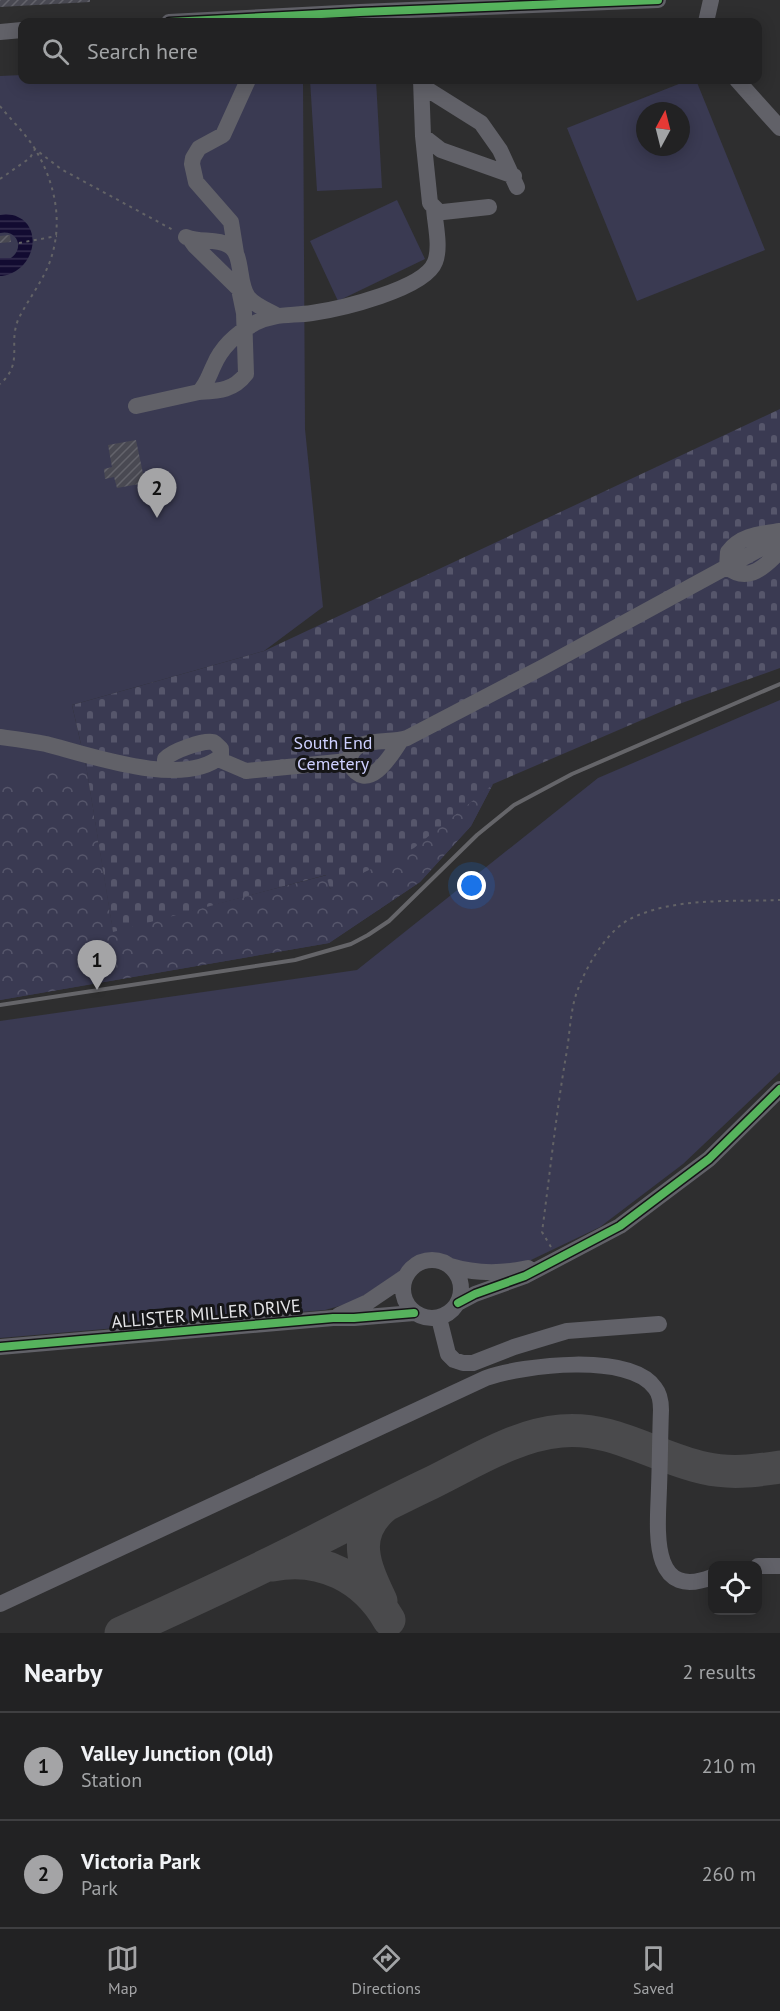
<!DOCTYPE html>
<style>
body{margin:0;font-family:"PT Sans",sans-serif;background:#2e2f30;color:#f1f3f6}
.controls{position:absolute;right:18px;bottom:18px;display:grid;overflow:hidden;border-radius:12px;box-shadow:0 3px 15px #0003}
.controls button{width:54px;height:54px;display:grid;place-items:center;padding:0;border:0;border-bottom:2px solid #3f3f41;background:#222223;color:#f1f3f6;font:30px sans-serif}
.compass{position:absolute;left:636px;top:102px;width:54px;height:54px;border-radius:50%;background:#222223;box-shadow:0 3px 15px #0003;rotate:7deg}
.you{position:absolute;left:472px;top:886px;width:21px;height:21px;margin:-15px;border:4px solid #fff;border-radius:50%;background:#1a73e8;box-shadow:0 0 0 9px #1a73e833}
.badge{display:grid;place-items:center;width:39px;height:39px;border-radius:50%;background:#a4a4a6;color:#111;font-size:20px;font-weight:700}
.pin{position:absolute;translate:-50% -50px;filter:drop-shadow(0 2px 3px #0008)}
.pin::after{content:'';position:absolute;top:32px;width:21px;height:18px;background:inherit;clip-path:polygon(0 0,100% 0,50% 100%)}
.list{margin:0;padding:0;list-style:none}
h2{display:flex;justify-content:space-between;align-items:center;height:78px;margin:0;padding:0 24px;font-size:26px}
h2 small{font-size:20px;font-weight:400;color:#a2a4a6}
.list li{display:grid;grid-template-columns:39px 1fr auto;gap:18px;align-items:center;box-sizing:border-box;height:108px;padding:0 24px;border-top:2px solid #3f3f41}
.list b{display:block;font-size:22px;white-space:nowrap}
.list p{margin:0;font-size:20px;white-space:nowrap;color:#a2a4a6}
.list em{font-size:20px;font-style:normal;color:#a2a4a6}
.icon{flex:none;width:33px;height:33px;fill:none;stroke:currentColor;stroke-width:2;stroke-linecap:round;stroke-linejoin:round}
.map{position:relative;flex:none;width:780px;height:1633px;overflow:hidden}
.search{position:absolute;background:#222223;box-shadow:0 3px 15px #0003;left:18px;right:18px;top:18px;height:66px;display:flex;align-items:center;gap:15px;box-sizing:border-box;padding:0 21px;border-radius:12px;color:#a2a4a6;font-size:22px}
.sheet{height:294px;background:#222223}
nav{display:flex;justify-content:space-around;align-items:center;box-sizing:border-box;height:84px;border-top:2px solid #3f3f41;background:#222223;font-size:16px;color:#a2a4a6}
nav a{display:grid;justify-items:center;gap:3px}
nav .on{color:#a4a4a6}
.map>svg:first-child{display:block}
.green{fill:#3a3a52;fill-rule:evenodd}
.forest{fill:url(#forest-crowns)}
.cemetery{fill:url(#cemetery-stones)}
.water{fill:url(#water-rules)}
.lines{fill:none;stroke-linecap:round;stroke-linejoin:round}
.taxiway{stroke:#4a4a4c;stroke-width:33}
.building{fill:url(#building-hatch)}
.path{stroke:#636366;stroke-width:2;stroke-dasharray:3 4.5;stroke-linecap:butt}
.minor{stroke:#616168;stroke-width:16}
.rail{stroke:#656569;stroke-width:4}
.cycleway-casing{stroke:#151517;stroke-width:11}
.cycleway{stroke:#56b35d;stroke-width:8}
.labels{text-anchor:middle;stroke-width:6;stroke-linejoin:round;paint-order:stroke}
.park-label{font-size:18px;fill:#ced0ff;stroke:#151517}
.street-label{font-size:18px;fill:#e3e3e6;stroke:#151517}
</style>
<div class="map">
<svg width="780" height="1633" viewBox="0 0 780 1633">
<defs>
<pattern id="forest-crowns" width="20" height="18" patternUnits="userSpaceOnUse" patternTransform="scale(1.5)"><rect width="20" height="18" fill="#3a3a52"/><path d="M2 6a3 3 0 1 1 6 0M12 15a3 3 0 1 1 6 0" fill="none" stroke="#56566b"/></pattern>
<pattern id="cemetery-stones" width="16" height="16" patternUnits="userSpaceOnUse" patternTransform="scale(1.5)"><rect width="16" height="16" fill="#3a3a52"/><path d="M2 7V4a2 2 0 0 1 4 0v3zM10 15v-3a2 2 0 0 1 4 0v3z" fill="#56566b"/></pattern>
<pattern id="water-rules" width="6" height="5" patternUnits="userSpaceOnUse" patternTransform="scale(1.5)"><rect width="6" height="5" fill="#120b31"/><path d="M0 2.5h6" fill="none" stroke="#342e4f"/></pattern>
<pattern id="building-hatch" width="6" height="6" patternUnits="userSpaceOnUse" patternTransform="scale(1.5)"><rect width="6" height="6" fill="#494952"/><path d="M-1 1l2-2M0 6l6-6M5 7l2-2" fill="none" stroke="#63636b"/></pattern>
</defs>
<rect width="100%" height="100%" fill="#2e2e2f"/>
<!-- green -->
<path class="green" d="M22,75v5h281l2,349 18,178 -59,44 -192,54 14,61 27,166 217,-43 163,-105 -22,42 -51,56 -91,61 -329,57v-924z
M310,80h66l6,108 -65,3z
M689,80h7l69,170 -128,51 -70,-173zM645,111h36v36h-36z
M397,200l28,59 -87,42 -28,-60z
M780,700v372l-97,92 -83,63 -69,33 -23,4 -25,2 -25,-4 -19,-7 -16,-1 -14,6 -7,10 -48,32 -29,8 -325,28v-317l357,-51 241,-192z"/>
<!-- forest -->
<path class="forest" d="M86,766l27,165 214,-56 3,14 84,-41 79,-64 -22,42 -51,56 -91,61 -329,57v-220l5,2h23l19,-15z"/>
<!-- cemetery -->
<path class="cemetery" d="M780,409v259l-101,36 -186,80 -79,64 -84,41 -4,-14 -213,57 -27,-166 -14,-61 192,-54z"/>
<!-- water -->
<path class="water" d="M6,214c40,3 32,57 -4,62h-2v-18h11c14,-10 6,-29 -11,-25v-18z"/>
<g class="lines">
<!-- taxiway -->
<path class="taxiway" d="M272,1565c49,-10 93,13 117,55
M381,1601c-16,-34 -32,-67 5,-96
M121,1633c55,-25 110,-50 164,-77 49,-24 97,-50 146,-73 41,-20 84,-48 130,-52 52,-5 93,26 143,37 26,6 50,3 76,-1"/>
</g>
<!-- building -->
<path class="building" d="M0,0h90v2l-90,5z
M10,235l1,7 -11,1v-7z
M136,440l9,43 -28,5 -3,-11 -9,2 -1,-10 8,-2 -4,-22z"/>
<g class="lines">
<!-- path -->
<path class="path" d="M0,106c11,14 26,28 35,43 21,35 29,76 14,115 -8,20 -22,37 -31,56 -10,25 6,43 -18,64
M0,179l30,-21 5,-9 26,20 114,62
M19,243l38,-7
M551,1247l-9,-15c8,-59 14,-118 24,-176 4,-21 4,-47 12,-67 9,-24 30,-60 54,-71 44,-21 100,-16 148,-18"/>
<!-- minor -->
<path class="minor" d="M169,22l191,-10 298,-12
M706,22l5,-22
M0,32l22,-2
M421,80l2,56 7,67 8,8 5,1 46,-5
M737,80l43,48
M422,86l59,37 19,27 17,37
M423,136l18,14 73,26
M186,237c13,6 30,1 42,8 16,8 9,37 20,52 6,8 19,13 28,18
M190,239l5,7 44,43 5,24 2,61c-13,17 -28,17 -47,18
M236,253l-5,-31 -35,-40 -4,-18 1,-6 6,-10 24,-13 25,-55
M136,406l63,-14c8,-8 10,-17 15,-27 8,-19 23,-32 41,-42 19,-10 37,-7 57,-10 28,-4 113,-24 123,-51 6,-15 0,-38 -1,-54
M780,531c-20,3 -39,4 -52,21l-1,15c21,17 39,-1 53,-16
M0,737c15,2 31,4 46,7 43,11 138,45 175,12v-7c-3,-3 -4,-5 -8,-7 -10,-2 -41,9 -48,17v10
M401,740c-10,16 -34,56 -52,23 1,-29 40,-18 58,-25l138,-72 235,-128
M218,759l28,12 102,-10
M403 1289a29 29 0 1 1 58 0a29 29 0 1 1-58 0Z
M450,1266c26,8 51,8 78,2
M458,1303l17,-9 50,-18 95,-50 89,-67 71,-70
M339,1315l29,-13 37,-25
M439,1318l9,36 6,6 9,3h10l41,-16 53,-16 92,-7
M0,1347l333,-29h21l60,-5
M758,1566h22
M0,1604l486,-226c37,-13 144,-26 169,10 5,6 6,14 6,22 -1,26 -1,52 -2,78 -1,38 -11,114 53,89"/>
<!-- rail -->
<path class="rail" d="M0,1005l295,-45 56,-16 17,-9 21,-14 88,-86 37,-30 58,-31 208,-90"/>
<!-- cycleway casing -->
<g class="cycleway-casing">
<path id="cycleway" d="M169,22l191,-10 298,-12
M458,1303l17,-9 50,-18 95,-50 89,-67 71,-70
M0,1347l333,-29h21l60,-5"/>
</g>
<!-- cycleway -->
<use href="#cycleway" class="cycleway"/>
</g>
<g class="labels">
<!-- park labels -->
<g class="park-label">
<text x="333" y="749">South End<tspan x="333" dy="21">Cemetery</tspan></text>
</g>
<!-- street labels -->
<g class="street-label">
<text transform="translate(206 1314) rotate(-5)" y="6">ALLISTER MILLER DRIVE</text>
</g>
</g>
</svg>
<div class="controls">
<button><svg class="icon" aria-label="locate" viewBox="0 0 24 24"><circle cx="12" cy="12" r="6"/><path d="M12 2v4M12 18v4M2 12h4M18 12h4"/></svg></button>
</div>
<svg class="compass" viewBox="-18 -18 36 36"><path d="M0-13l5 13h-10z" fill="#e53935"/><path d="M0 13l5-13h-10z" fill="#a2a4a6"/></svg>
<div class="you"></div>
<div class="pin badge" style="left:97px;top:990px">1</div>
<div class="pin badge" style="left:157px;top:518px">2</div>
<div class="search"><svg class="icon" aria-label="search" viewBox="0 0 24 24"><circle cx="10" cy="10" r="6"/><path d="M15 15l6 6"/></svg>Search here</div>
</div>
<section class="sheet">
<h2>Nearby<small>2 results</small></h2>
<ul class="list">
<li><span class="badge">1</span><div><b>Valley Junction (Old)</b><p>Station</p></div><em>210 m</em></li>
<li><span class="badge">2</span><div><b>Victoria Park</b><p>Park</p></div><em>260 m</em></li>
</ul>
</section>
<nav>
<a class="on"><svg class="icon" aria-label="map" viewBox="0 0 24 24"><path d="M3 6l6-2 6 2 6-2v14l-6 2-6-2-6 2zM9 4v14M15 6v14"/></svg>Map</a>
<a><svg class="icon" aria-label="directions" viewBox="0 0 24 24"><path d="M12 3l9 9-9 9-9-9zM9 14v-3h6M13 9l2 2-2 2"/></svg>Directions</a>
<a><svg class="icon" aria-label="saved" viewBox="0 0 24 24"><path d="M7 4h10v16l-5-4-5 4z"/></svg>Saved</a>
</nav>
